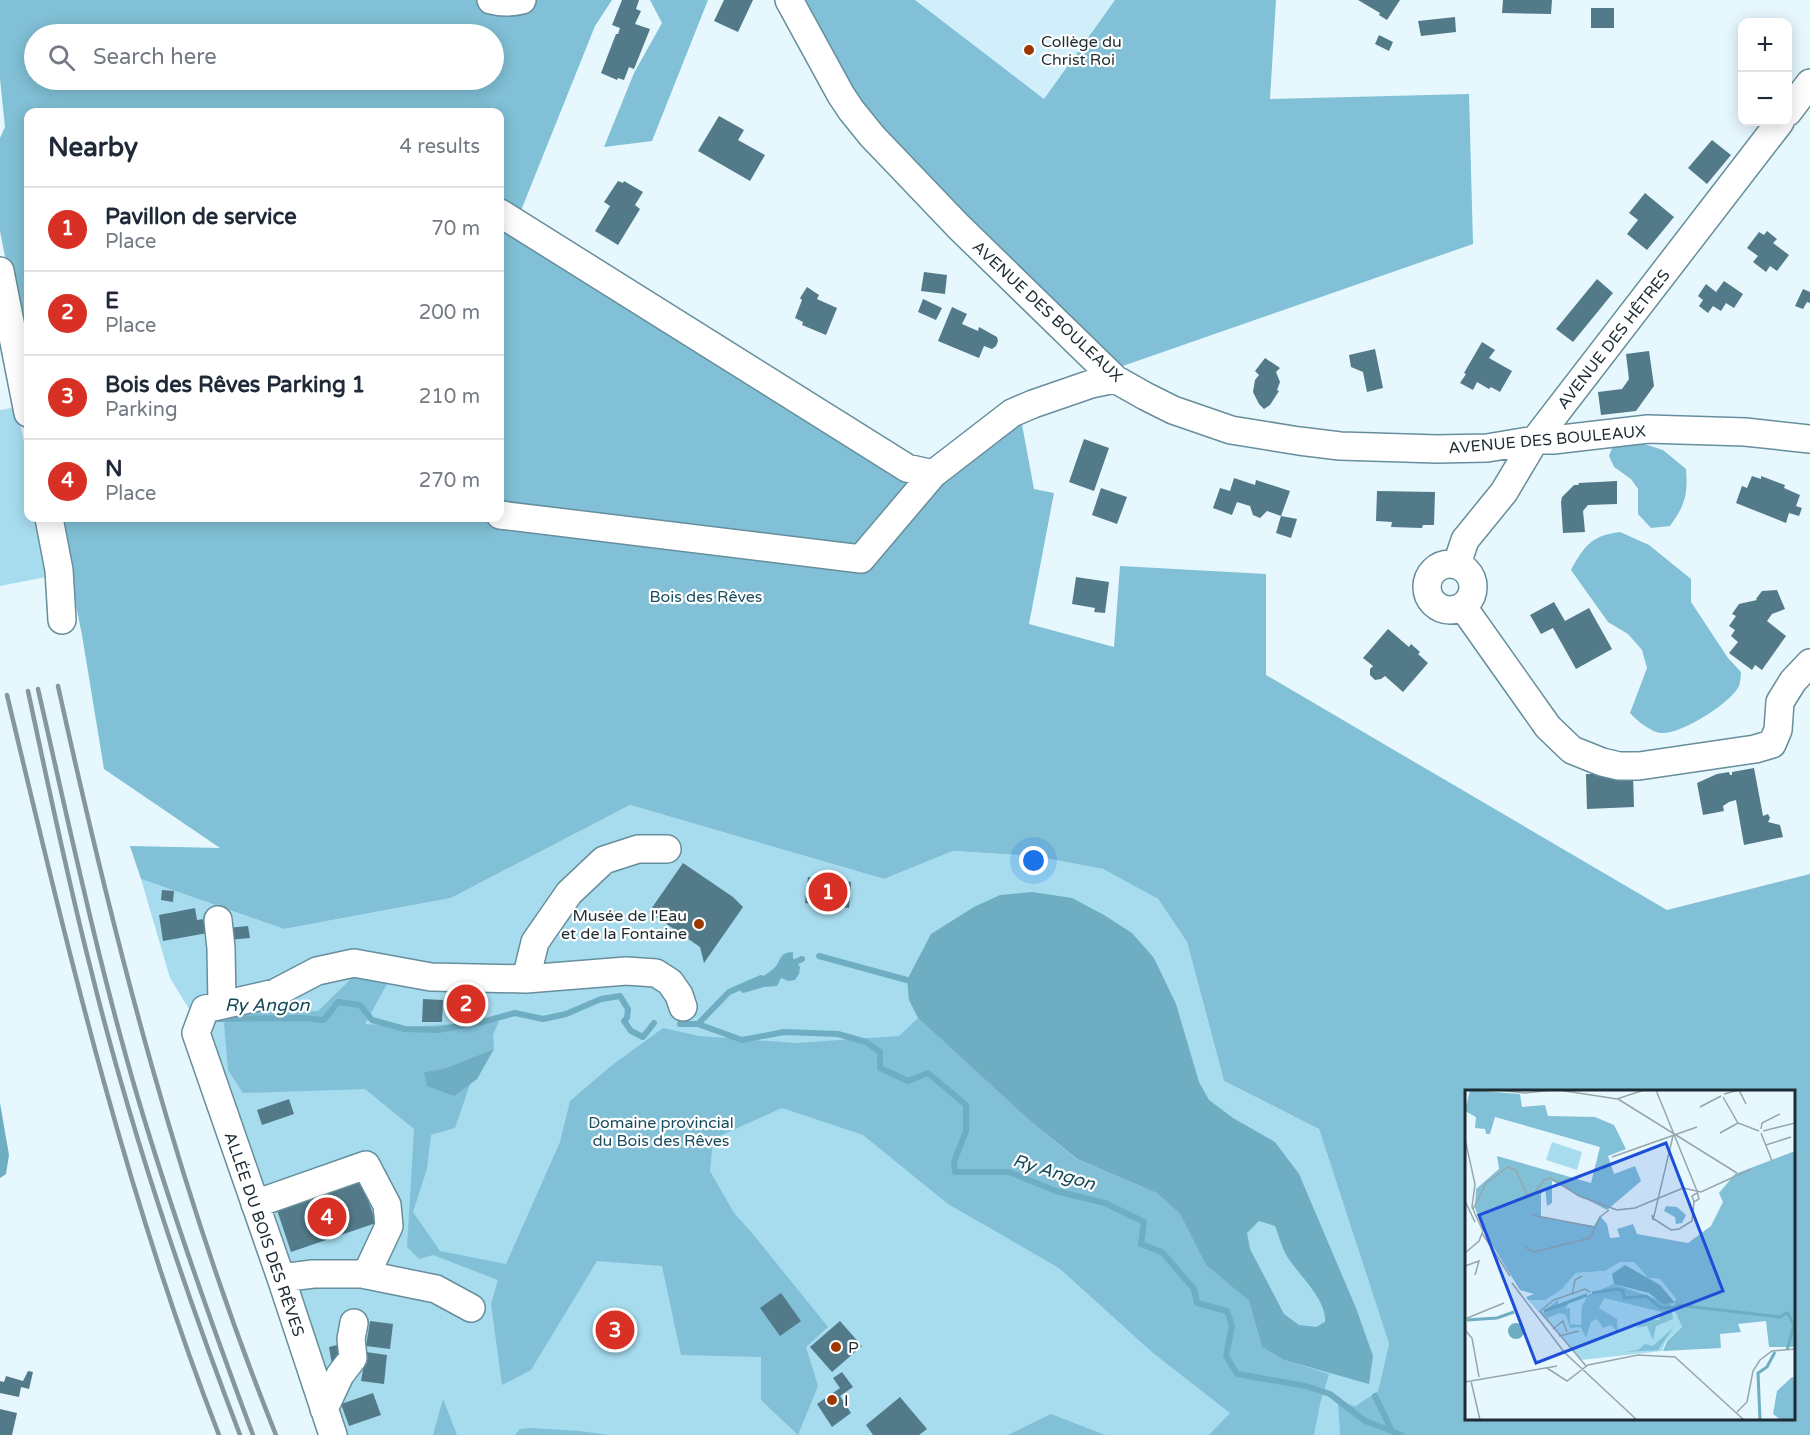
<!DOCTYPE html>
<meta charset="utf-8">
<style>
body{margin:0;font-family:"Varela Round",sans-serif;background:#f2f2f3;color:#1f2937}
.controls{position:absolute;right:18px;top:18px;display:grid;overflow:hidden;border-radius:12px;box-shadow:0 3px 15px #0003}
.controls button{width:54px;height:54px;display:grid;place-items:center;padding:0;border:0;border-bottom:2px solid #e0e1e3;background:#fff;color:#1f2937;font:30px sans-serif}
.you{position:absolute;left:1034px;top:861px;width:21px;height:21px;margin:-15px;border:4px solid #fff;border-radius:50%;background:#1a73e8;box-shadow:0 0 0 9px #1a73e833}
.badge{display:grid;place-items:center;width:39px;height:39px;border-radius:50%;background:#d93025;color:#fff;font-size:20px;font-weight:700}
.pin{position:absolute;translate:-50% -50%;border:3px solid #fff;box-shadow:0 2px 6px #0006}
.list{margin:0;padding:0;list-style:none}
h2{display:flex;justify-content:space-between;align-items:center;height:78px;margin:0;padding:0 24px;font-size:26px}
h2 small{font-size:20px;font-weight:400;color:#747a83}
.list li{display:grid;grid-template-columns:39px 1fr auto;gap:18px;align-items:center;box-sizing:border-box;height:84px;padding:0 24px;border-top:2px solid #e0e1e3}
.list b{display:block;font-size:22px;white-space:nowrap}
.list p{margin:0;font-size:20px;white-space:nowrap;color:#747a83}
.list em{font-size:20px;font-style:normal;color:#747a83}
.icon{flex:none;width:33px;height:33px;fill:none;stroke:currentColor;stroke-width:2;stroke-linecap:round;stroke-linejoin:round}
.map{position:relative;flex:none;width:1810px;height:1435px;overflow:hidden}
.search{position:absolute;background:#fff;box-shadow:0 3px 15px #0003;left:24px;top:24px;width:480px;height:66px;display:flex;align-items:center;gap:15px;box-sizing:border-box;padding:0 21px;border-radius:33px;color:#747a83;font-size:22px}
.panel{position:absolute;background:#fff;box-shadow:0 3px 15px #0003;left:24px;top:108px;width:480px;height:414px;border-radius:12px}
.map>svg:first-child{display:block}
.built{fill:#d1effb}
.green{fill:#a7dcef}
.forest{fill:#81c0d6;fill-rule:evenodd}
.water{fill:#6eadc2;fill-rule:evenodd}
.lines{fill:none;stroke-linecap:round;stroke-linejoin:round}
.stream{stroke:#6eadc2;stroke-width:6}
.building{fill:#537a88}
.minor-casing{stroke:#668e9c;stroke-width:30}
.minor{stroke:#fff;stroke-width:27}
.rail{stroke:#85969c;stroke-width:4.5}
.poi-dot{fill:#9c3901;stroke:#fff;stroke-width:2}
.labels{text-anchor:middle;stroke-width:4.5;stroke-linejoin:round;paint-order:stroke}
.poi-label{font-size:16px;fill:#1c2c32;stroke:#fff;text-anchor:start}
.street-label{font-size:16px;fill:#1c2c32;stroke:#fff}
.park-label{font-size:16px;fill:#194e5f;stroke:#fff}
.water-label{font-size:18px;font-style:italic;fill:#134959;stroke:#fff}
.inset-river{fill:none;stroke:#6eadc2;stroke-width:3}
.inset-road{fill:none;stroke:#95a6ac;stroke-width:1.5}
.view{fill:#1d4ed8;fill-opacity:0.15;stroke:#1d4ed8;stroke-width:3}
.inset-edge{fill:none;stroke:#1c2c32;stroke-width:3}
</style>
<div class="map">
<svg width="1810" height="1435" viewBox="0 0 1810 1435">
<rect width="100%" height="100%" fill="#e6f7fd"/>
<!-- built -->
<path class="built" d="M915,0h200l-71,99z"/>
<!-- green -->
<path class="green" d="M17,407l11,56v55h11l12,58 -51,10v-176z
M630,805l254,74 69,-28 81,5 69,13 55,30 29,43 37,139 95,48 70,215 -11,47 -23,15 -16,-4 1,33h-995l-138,-397 -37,-60 -29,-99 143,50 167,-31z"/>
<!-- forest -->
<path class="forest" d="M0,0h612l-17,26 -77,192 412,249 88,-64 16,86 20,4 -25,131 85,23 6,-81 146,8v101l401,235 143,-36v561h-470l-2,-34 17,5 23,-15 11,-47 -70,-215 -95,-48 -37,-139 -29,-43 -55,-30 -69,-13 -81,-5 -69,28 -254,-74 -179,93 -167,31 -143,-50 -11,-33 90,2 -116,-79 -22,-134 -24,-117h442v-406h-472v260l-28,-141v-93l5,-11 -5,-48zM34,34h460v46h-460zM1466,1092h328v326h-328z
M650,0h58l-56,141 -48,6 30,-74 28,-50z
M781,0h134l129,99 71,-99h161l-6,99 199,-5 4,150 -356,124 -220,-190z
M1641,443l22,7 23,19c2,26 -1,36 -16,57l-19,2 -13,-14v-25l-7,-10 -17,-12 -5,-11 3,-8z
M1620,532l29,13 42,34v23l37,56 13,14c0,5 -1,10 -2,14 -8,17 -59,49 -78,47 -10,-1 -25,-13 -31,-20l17,-45 -5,-18 -14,-16 -20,-12 -37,-52c14,-25 20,-34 49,-38z
M393,973l-28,51 44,3 90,-6 -6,14 1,14 -51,20 -19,3 29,24 17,-12 -15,44 -24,7 -4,34 -14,43 27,39 66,13 54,-122 10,-41 41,-35 52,-38 36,8 97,7 103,-7 19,-18 110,101 48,40 81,34 23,21 26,51 43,36 13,46 22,13 45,14 -9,30 -6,31h-105l21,-22 -77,-60 -94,-85 -111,-64 -85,-69 -81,-27 -69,31 -3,32 24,42 18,20 76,94 -22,20 12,39 -20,49 -37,-35v-43l-80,-2 -19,-89 -65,-5 -66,109 -29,15 -11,-81 7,-24 -65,-25 -14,4 -12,-12 7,-118 -49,-40 -122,4 -15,-23 -4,-47 21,-11 73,-1 37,-36z
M443,1399l14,36h-24z
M1051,1414l54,21h-97z
M532,1428l48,3 28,4h-93l5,-6z"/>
<!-- water -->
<path class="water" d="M1032,892l40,6 32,17 28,18 22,25 22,46 23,78 10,18 24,18 42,24 24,32 57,134 17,48 -4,28 -85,-24 -22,-13 -13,-46 -43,-36 -26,-51 -23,-21 -80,-34 -49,-40 -110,-101 -9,-18 -2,-20 24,-46 43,-27 26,-12zM1259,1221l16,5c3,8 6,18 10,27 11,20 42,45 40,69l-9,5 -17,-2 -15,-11 -34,-65 -3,-16z
M793,952v6l7,9 -1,7 -4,6 -7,1 -7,-3 -4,8 -13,1 -21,6 -3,-2c9,-8 29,-16 36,-25 6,-8 3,-13 17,-14z
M494,1049l-17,30 -23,17 -27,-10 -3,-14 19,-3z
M0,1103l9,52 -3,19 -6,4z"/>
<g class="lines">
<!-- stream -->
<path class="stream" d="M819,956l88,24
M789,965l13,-6
M215,1019l88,-1 21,2 14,-18 22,3 12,15 33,9 33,1 44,-8 33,-9 28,6 23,-5 35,-15 19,-3 8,13 -1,9 -3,3 7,10 12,6 11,-14
M680,1024h18l31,-32 32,-14
M698,1024l44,16 42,-8 54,2 28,8 14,10v16l28,13 20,-8 38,32v26l-12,31 1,10h54l47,19 49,12 39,19 -3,22 21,8 32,37 3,14 30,8 5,15 -6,30 11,18 69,12 24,8 35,27 27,10
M1375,1396l17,35 9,4"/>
</g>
<!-- building -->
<path class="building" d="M622,0h17l-3,9 5,2 -6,13 15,5 -16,40 -5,-2 -5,13 -6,-2 -1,2 -16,-7 15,-39h2l2,-6 -8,-3z
M724,0h29l-15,32 -24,-11z
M1358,0h42l-13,20 -8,-5 1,-2z
M1503,0h49l-1,14 -49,-1z
M1591,8h23v20h-23z
M1455,17l1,15 -35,4 -3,-15z
M1379,35l14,7 -4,9 -14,-7z
M101,80h17l-13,6z
M133,80h26l-21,10z
M719,116l25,14 -6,10 27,15 -15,26 -52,-30z
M1712,140l19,15 -24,29 -19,-16z
M618,181l5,2 1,-2 19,11 -8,13 5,4 -22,36 -23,-14 15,-25 -6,-4z
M1645,193l29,24 -27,33 -20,-16 11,-14 -9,-7z
M1767,231l10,8 -4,4 16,12 -12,16 -7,-5 -4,6 -13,-10 5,-6 -11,-8 12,-16 5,3z
M924,272l23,3 -2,19 -24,-3z
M1597,279l16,14 -40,49 -17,-13z
M1724,281l19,13 -9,14 -8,-5 -5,8 -8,-5 -5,7 -9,-7 4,-6 -5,-4 8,-12 10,8z
M807,287l12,8 -2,4 20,9 -11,27 -24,-10 1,-3 -8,-4 7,-18 -2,-2z
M1803,289l7,3v11l-3,-1 -4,7 -8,-3z
M923,299l19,9 -6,12 -18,-8z
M952,307l15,7 -5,10 16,7 1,-4 18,10 1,4 -2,5 -4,3 -8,-3 -5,12 -41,-17z
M1482,342l13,8 -6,8 23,13 -12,21 -9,-5 -2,2 -12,-7 -4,8 -13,-7 6,-9 -2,-1z
M1375,349l8,39 -16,4 -4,-20 -12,-5 -2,-12z
M1649,351l5,35 -18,25 -35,4 -3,-23 24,-3 7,-10 -3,-25z
M1265,358l15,10 -4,4 4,10 -3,8 2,1 -9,14 -6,4 -5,-5 -6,-12 2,-12 4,-5 -4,-4z
M1084,439l25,9 -15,43 -25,-9z
M1752,476l9,3v-3l24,9 -1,3 16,7 -4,11 6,2 -3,8 -10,-3 -3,10 -50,-20 6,-17 5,2z
M1234,478l21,7 1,-5 34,11 -9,25 -14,-5 -7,7 -7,-3 -3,-9 -13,-4 -5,13 -19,-7 7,-20 10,3z
M1617,481v23l-29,1 -5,6 2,21 -22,1 -2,-31 1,-5 12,-12h4l1,-2z
M1101,488l26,9 -10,27 -25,-9z
M1377,491l58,1 -1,33h-11l-1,3 -31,-1 1,-5 -16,-1z
M1281,516l16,3 -6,19 -15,-5z
M1076,577l33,5 -4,31 -11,-1 1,-4 -23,-4z
M1777,590l8,19 -13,5 -5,7 19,15 -24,34 -7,-5 -3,5 -23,-17 9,-11 -7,-6 4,-6 -6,-4 7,-10 -4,-2 7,-10 18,-4 -1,-1 6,-8z
M1554,602l11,19 24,-13 23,41 -36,20 -23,-41 -12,6 -11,-19z
M1388,629l21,18 2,-3 9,8 -2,2 10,9 -25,29 -18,-16 -4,3 -6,1 -5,-5v-6l3,-3 -10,-8z
M1754,768l9,48 5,-2 2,4 -2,4 12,3 3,12 -39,8 -8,-45 -7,2 -6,4 1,5 -21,4 -6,-32 20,-9 12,-2 1,3h2v-3z
M1586,774h47l1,33 -47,2z
M683,863l50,34 10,10 -39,56 -4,-16 -51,-35z
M808,877l43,5 -2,26 -44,-5z
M162,890l12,1 -1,11 -12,-2z
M195,908l2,12 14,-2 2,14 -50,9 -4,-26z
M248,926l2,12 -22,2 -1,-12z
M453,993h26v22h-27z
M423,999l20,1 -1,22h-20z
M289,1099l5,15 -32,11 -5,-15z
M362,1182l14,41 -85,29 -14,-42z
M781,1293l20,28 -21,15 -20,-28z
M370,1321l23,3 -3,25 -24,-3z
M840,1321l22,25 -30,26 -22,-25z
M345,1343l5,15 -18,7 -3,-18z
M366,1352l21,3 -3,29 -23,-3z
M28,1371l5,1 -4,17 -8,-2 -2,10 -19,-4v-12l4,1 2,-6 17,5z
M842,1372l11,15 -13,9 11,17 -19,14 -15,-23 23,-16 -7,-10z
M373,1393l8,22 -32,11 -8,-22z
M900,1397l27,32 -8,6h-46l-7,-10z
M0,1409l17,4 -5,22h-12z"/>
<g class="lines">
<!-- minor casing -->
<g class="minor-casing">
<path id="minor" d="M491,0c11,3 20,3 31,0
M789,0l52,95 10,15 21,26 86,90 157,153 30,17 28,14 58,20 68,11 41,5 97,3 50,-1 48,-8h18l95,-11 97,3 65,7
M1788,112l22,-29
M500,213l407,255 26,6
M0,271l28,142
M500,515l361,44 72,-85 79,-61 21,-9 58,-20 24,-5
M49,518l10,52 3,50
M1457,564l8,-24 39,-48 31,-52 245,-318
M1427 587a23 23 0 1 1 46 0a23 23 0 1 1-46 0Z
M1463,607l85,120 24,23 30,12 17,4h20l116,-17 17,-5 6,-14 2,-28 13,-21 17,-18
M218,920l3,28 1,57
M526,979l9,-37 34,-49 35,-33 34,-11h29
M255,1204l111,-39 21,40 2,21 -23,49
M281,1278l32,-4h49l74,15 35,19
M324,1409l16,-34 13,-17 -2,-19 3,-16
M333,1435l-52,-157 -85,-245 9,-24 70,-16 42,-22 37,-8 77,14 95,2 100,-8 30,2 14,9 9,13 4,12"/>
</g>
<!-- minor -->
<use href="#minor" class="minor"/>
<!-- rail -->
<path class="rail" d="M58,686c56,254 121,508 218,749
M38,689c31,136 60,273 99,406 34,115 74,228 116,340
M28,691c20,93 39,186 63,279 39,158 91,313 149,465
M7,695c60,251 118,499 212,740"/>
</g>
<!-- markers -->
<g class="poi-dot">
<circle cx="1029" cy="50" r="6"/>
<circle cx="699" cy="924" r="6"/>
<circle cx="836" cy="1347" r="6"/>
<circle cx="832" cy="1400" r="6"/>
</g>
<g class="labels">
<!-- poi labels -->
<g class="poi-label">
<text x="1041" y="47">Collège du<tspan x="1041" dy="18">Christ Roi</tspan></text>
<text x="687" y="921" text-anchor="end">Musée de l'Eau<tspan x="687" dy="18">et de la Fontaine</tspan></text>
<text x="848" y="1353">P</text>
<text x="844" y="1406">I</text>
</g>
<!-- street labels -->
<g class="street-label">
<text transform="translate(1048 311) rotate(43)" y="6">AVENUE DES BOULEAUX</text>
<text transform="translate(1613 339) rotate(-52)" y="6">AVENUE DES HÊTRES</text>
<text transform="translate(1547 439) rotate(-5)" y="6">AVENUE DES BOULEAUX</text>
<text transform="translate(265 1234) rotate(71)" y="6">ALLÉE DU BOIS DES RÊVES</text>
</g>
<!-- park labels -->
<g class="park-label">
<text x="706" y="602">Bois des Rêves</text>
<text x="661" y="1128">Domaine provincial<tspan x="661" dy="18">du Bois des Rêves</tspan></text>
</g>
<!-- water labels -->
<g class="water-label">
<text x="267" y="1011">Ry Angon</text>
<text transform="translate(1054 1172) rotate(17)" y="6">Ry Angon</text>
</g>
</g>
<!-- overview -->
<g transform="translate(1465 1090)">
<rect width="330" height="330" fill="#e6f7fd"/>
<path d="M87,52l30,10 -5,18 -31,-10zM155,172h14l14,16 12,1 16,20 -3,8 9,20 -16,14 -4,10 -81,9 -53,-60 17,-1 16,-9 15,-17 29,-2z" fill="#a7dcef"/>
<path d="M5,0l50,4 2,13 23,-2 3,11 47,1 19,8 12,24 -18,7 6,18 21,-8 6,15 -34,29 -55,-29v22l-5,3 -2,-18 -4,6v23l53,9 6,-10 7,8 3,14 10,-1 -3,-8 16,-5 4,10 51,9 23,-17 12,-24 -4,-9 16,-19 60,-23v196h-26l-3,-26 -28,3 3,8 -21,2 1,14 -58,3 4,-10 15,-14 -9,-20 3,-8 -16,-20 -12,-1 -14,-16h-14l-15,9 -29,2 -15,17 -16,10h-17l-2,-3 8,-3 -14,-4 -36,-58 -9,-24 1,-19 23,-20 -2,-13 94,27 9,-36 -105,-30 -5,17h-4l-1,-5 -10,-1 1,-11 -11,-6zM201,116l11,1 9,8 -4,8 -6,1 -1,-7 -11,-6zM149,194l57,20 2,15 -17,7 -3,14 -6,-14 -11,2 8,-9 15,1 3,-8 -58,-14 -5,10 18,11 1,13 -7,-7 -8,3 -6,-9 -6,3 -5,16 -5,-11 -11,1 -4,-13 -6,-2 -13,5 -4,-6 15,-12v6l13,-6 -6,9 5,-1v16l11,1 1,-19 6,-11zM209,237l-16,23 -34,2 14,-2 7,-6 8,2zM327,287l3,1v42h-14l-8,-6 4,-23z" fill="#81c0d6"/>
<path d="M160,175l35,20 15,18 -12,1 -14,-11 -35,-9 -2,-10zM43 241a8 8 0 1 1 16 0a8 8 0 1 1-16 0Z" fill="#6eadc2"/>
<path class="inset-river" d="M127,203l25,-4 6,2 1,7 22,-2 15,12 17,-1M212,215l103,12 6,-4M79,221l43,-16M2,230l30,-2 17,-6M322,260l7,-25 -7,-13M295,330l-2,-47 9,-6 8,-15"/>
<path class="inset-road" d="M33,0l27,3 27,-3M94,0l58,9 27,-9M191,0l41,101 2,8 -5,3 -2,-6 5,-3M259,4l15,-4 7,14M258,7l15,26 21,8M153,9l119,74M235,17l21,-11M296,39l1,-6 18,-9M298,41l32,-8M255,43l18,-10M296,43l11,28M0,49l10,45 -3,23 11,24 -4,10 -14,12M301,55l25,-8M147,67l85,-30M0,111l10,21M8,119l13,-26 22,-16 8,3 11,25 7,-2 10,-13 7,-2 28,18 38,14 18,-2 48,-20 18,4 50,-23M67,125l62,12M187,125l1,5 20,-84M189,129l17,11 8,-1 13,-8 2,-19M17,143l28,43M60,157l9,5 56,-14 10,-21 9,-7M0,176l14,-5 -4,14M47,193l52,69 73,68M107,205l3,-15 7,-4M0,229l39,-16M88,239l10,-8 4,11M0,240l7,8 7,39M94,246l20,-5M121,276l-46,-55 14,-11 31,-11 5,3M82,278l20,13 21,-16 50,-10 37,2 69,63M6,291l9,39M0,292l92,-16M272,322l10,-10 6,-31 7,-11 12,-9 23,-2"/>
<path class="view" d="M201,53l57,148 -187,72 -57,-148z"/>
<rect width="330" height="330" class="inset-edge"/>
</g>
</svg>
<div class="controls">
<button>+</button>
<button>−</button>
</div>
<div class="you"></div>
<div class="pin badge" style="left:828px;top:892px">1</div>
<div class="pin badge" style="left:466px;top:1004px">2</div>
<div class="pin badge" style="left:615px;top:1330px">3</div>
<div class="pin badge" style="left:327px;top:1217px">4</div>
<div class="search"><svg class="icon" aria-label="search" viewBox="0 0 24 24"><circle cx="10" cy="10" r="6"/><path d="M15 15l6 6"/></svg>Search here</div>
<section class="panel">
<h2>Nearby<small>4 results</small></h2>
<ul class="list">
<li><span class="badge">1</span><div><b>Pavillon de service</b><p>Place</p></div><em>70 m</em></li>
<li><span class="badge">2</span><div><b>E</b><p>Place</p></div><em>200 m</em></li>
<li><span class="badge">3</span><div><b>Bois des Rêves Parking 1</b><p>Parking</p></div><em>210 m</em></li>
<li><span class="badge">4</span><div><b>N</b><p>Place</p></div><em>270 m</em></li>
</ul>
</section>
</div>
